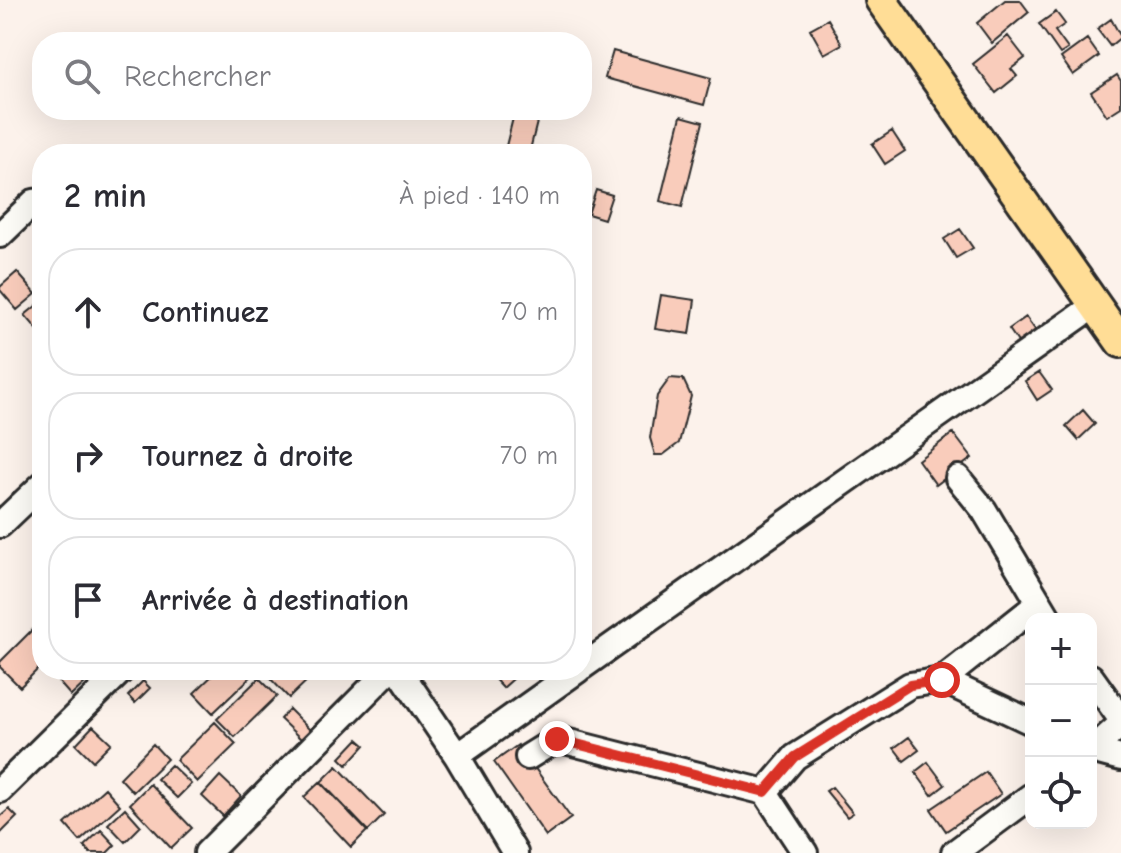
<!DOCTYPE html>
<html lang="fr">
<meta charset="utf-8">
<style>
body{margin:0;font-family:"Comic Neue",sans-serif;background:#f2f2f3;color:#2b2b33}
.controls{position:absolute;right:24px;bottom:24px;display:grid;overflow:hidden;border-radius:16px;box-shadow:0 8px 32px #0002}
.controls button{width:72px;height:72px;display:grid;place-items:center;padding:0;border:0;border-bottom:2px solid #e1e1e2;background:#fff;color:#2b2b33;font:40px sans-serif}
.stop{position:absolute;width:24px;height:24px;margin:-18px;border:6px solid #d93025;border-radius:50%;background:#fff}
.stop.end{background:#d93025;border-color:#fff;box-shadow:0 2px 8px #0008}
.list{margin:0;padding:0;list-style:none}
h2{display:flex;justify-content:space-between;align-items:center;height:104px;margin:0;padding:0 32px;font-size:34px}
h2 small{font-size:26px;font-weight:400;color:#7c7c81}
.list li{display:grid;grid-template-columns:52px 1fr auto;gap:24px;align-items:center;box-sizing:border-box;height:128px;margin:0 16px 16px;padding:0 16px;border:2px solid #e1e1e2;border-radius:32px}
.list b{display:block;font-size:30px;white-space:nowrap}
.list em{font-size:26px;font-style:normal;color:#7c7c81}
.icon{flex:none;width:44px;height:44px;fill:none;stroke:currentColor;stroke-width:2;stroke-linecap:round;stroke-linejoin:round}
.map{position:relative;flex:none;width:1121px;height:853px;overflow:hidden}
.search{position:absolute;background:#fff;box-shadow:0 8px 32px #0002;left:32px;top:32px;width:560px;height:88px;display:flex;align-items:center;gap:20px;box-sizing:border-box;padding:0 28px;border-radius:32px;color:#7c7c81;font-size:30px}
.panel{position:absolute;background:#fff;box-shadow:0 8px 32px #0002;left:32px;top:144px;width:560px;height:536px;border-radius:32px}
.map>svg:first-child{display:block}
.building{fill:#f9ccbb;stroke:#2b2b2b;stroke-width:2}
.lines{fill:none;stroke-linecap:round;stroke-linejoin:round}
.minor-casing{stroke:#2b2b2b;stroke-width:30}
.major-casing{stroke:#2b2b2b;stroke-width:36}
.minor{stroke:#fdfcf7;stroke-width:24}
.major{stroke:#ffdd96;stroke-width:30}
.route{stroke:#d93025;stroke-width:10}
</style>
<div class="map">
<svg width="1121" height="853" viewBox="0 0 1121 853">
<rect width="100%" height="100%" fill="#fcf2eb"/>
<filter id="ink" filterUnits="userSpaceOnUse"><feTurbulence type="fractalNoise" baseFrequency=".0125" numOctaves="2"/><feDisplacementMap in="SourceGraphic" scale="16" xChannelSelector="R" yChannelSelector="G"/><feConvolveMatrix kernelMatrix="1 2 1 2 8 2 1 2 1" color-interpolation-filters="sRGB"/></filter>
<g filter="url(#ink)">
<!-- building -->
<path class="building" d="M1005,0h15l9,12 -37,31 -15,-20z
M1056,12l9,12 -10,7 13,18 -8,5 -21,-30z
M828,19l14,25 -18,10 -14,-25z
M1111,19l10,18 -11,9 -13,-17z
M1008,36l17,22 -14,11 6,7 -21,17 -23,-29z
M1087,39l12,17 -26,19 -12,-17z
M613,51l98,27 -7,27 -99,-27z
M1117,75l4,6v26l-14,9 -16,-24z
M515,110h25l-11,44h-25z
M681,116l22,6 -21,85 -22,-6z
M892,131l13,20 -20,13 -13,-20z
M596,190l16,5 -8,24 -16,-5z
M960,229l13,19 -17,10 -12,-19z
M17,272l19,22 -19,16 -17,-20v-3z
M661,295l34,5 -5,34 -35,-5z
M42,301v34l-17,-20z
M1026,317l15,21 -17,13 -15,-22z
M1039,372l13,18 -15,10 -12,-19z
M670,378l13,1 8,17 -12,47 -16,12h-8l-5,-17 7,-42z
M1083,410l12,14 -17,16 -12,-14z
M953,433l19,25 -36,27 -18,-25z
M35,627l7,7v31l-22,22 -20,-20v-5z
M67,670h13l9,9 -18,17 -14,-16z
M218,670h34l3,3 -42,40 -19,-20z
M270,670h39l4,5 -24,23 -23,-24z
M486,670h37l-20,18z
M259,678l18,18 -42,41 -18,-18z
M143,681l7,7 -15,15 -7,-7z
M289,709l22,22 -9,9 -22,-21z
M215,722l21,22 -39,38 -21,-22z
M93,726l18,17 -18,18 -17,-17z
M909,737l10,13 -15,11 -10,-13z
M358,739l7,6 -18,20 -7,-7z
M153,744l14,15 -34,33 -13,-14z
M518,745l53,73 -25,18 -52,-74z
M928,762l17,23 -13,10 -17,-23z
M171,765l20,19 -14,14 -20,-19z
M337,766l47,49 -16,16 -47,-49z
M986,772l15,22 -55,37 -15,-22z
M220,776l21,20 -18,20 -21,-20z
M320,782l47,49 -16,16 -47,-50z
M150,784l42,44 -21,20 -41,-44z
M832,787l21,26 -6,4 -21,-26z
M105,788l15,17 -40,36 -15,-17z
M125,808l16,18 -16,16 -17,-18z
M9,809l8,8 -17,17v-17z
M101,830l14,15 -8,8h-17l-6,-7z"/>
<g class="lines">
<!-- minor casing -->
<g class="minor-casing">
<path id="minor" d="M0,235l34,-33 8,-1
M958,478l26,32 65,109
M0,525l42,-40
M582,667l513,-362
M399,670l58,86 58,97
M1091,677l30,42
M942,680l89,42
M1091,750l30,8
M1091,751l30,-27
M457,756l121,-86
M528,757l29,-18 208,53 40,61
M0,790l122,-120
M765,792l30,-35 115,-72 32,-5 96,-76
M207,853l182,-183
M954,853l77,-57"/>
</g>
<!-- major casing -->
<g class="major-casing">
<path id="major" d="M881,0l240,342"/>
</g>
<!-- minor -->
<use href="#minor" class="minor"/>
<!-- major -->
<use href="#major" class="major"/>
</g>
</g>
<g class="lines" filter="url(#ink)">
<!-- route -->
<path class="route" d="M557,739l208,53 30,-35 115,-72 32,-5"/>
</g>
</svg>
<div class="controls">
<button>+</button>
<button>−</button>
<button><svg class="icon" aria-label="locate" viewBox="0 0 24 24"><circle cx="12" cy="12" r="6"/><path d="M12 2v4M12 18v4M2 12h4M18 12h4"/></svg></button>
</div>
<div class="stop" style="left:942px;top:680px"></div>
<div class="stop end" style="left:557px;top:739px"></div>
<div class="search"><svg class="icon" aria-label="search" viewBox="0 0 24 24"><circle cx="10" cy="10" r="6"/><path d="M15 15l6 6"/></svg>Rechercher</div>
<section class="panel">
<h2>2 min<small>À pied · 140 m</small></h2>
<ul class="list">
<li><svg class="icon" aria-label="ahead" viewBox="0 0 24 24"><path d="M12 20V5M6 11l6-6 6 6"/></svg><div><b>Continuez</b></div><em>70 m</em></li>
<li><svg class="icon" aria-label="right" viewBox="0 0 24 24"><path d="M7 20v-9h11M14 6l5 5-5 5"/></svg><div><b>Tournez à droite</b></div><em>70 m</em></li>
<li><svg class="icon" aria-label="arrive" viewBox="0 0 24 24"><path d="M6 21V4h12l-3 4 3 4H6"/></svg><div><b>Arrivée à destination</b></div></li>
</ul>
</section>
</div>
